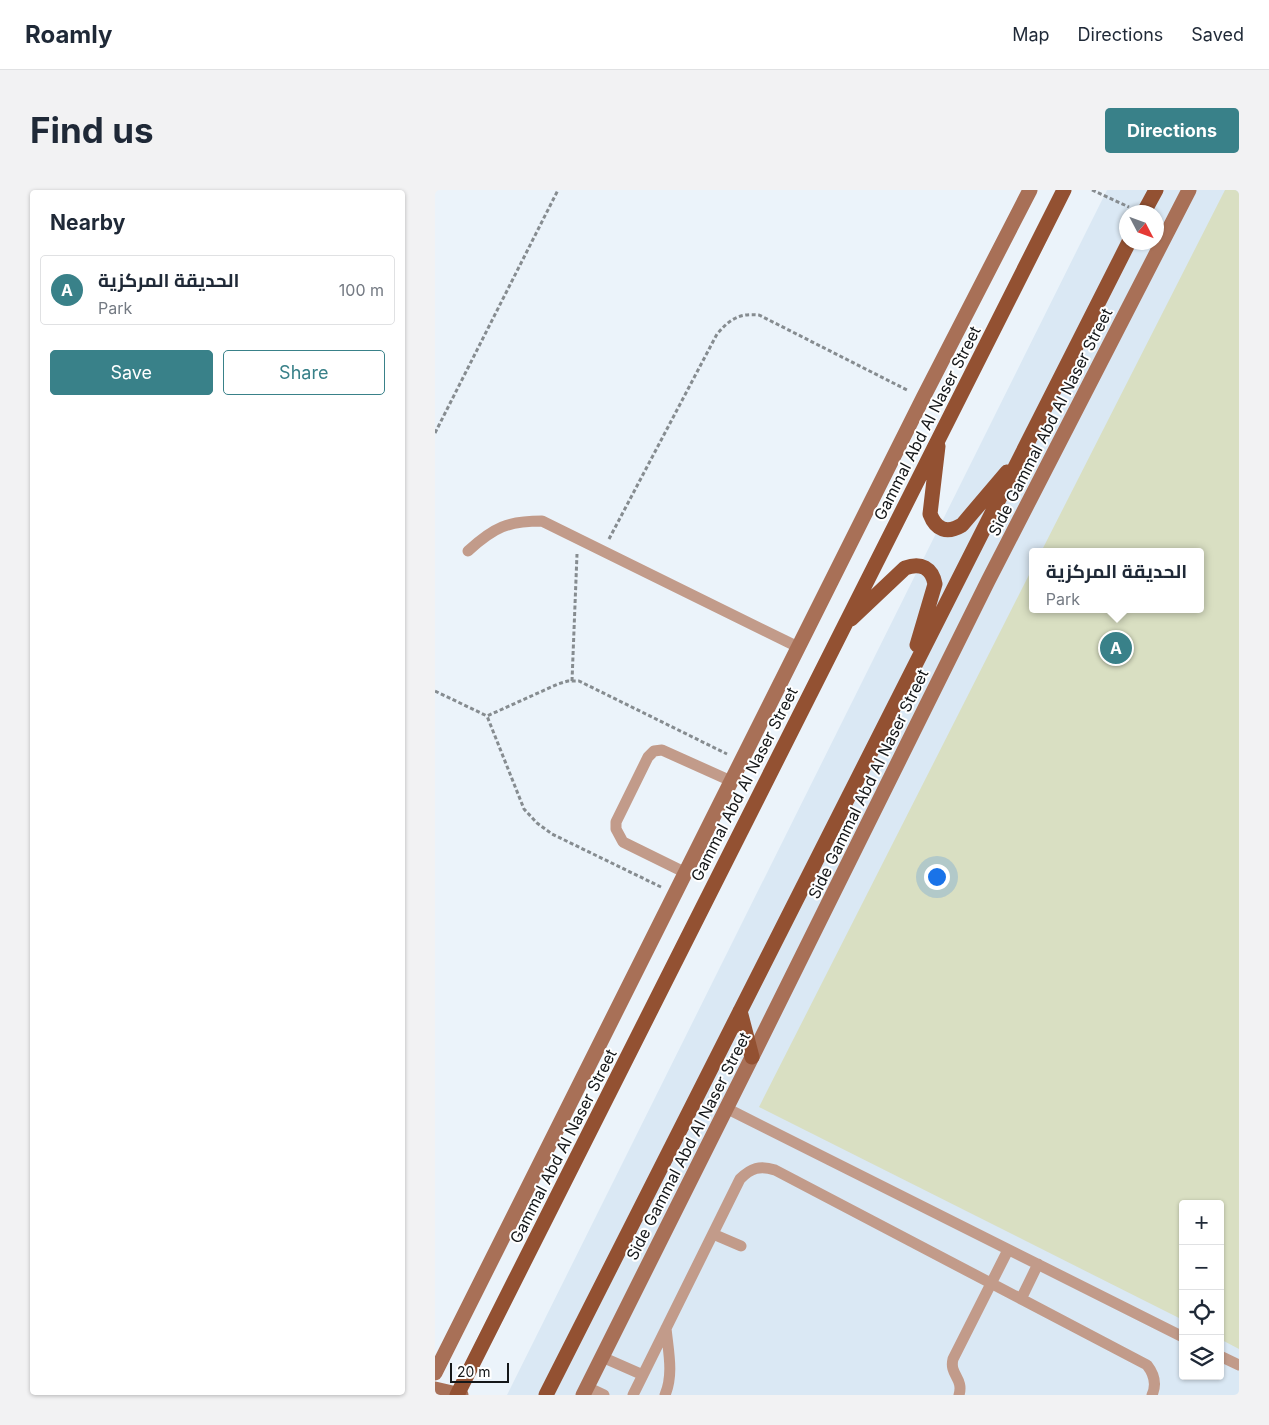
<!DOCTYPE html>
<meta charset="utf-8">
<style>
body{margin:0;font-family:Inter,Cairo,sans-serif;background:#f2f2f3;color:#1f2937}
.controls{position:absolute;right:15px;bottom:15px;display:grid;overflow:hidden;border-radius:5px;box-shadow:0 1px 4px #0004}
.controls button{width:45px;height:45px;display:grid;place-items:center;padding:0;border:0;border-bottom:1px solid #e0e1e3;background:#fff;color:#1f2937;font:25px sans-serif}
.compass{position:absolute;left:684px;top:15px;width:45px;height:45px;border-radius:50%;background:#fff;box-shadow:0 1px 4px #0004;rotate:131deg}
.scale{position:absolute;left:15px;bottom:12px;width:59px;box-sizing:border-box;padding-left:5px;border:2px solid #141719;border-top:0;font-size:14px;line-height:18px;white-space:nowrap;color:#141719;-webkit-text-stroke:4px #fff;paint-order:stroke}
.you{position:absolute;left:501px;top:686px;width:18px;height:18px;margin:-12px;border:4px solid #fff;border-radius:50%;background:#1a73e8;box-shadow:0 0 0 8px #1a73e833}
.badge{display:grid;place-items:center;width:32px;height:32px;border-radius:50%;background:#398189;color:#fff;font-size:16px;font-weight:700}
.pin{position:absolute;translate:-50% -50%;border:2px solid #fff;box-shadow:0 1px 5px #0006}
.popup{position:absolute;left:594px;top:358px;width:175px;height:65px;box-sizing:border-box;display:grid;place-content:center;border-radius:5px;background:#fff;filter:drop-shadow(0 1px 4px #0005);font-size:16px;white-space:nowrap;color:#747a83}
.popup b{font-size:19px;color:#1f2937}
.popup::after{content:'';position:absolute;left:50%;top:100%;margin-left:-10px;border:10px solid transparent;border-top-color:#fff}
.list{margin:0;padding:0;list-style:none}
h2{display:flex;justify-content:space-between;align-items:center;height:65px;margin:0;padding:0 20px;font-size:21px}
h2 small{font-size:16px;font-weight:400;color:#747a83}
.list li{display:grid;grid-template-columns:32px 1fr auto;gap:15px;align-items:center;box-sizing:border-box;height:70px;margin:0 10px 10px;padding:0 10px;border:1px solid #e0e1e3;border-radius:5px}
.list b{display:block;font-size:19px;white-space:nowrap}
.list p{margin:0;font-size:16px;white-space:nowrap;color:#747a83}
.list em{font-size:16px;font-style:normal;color:#747a83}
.actions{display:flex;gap:10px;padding:15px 20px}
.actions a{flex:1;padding:11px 0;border:1px solid #398189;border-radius:5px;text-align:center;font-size:18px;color:#398189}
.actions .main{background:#398189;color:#fff}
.icon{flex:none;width:28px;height:28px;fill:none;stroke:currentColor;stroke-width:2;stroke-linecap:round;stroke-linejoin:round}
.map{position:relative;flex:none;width:804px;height:1205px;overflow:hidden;border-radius:5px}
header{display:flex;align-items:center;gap:30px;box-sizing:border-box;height:70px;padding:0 25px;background:#fff;border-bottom:1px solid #e0e1e3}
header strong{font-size:24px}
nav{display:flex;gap:28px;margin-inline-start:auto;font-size:18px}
.intro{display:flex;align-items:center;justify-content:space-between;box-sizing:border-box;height:120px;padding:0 30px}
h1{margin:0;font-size:35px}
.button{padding:12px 22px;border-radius:5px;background:#398189;color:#fff;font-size:18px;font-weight:700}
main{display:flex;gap:30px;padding:0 30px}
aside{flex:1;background:#fff;border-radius:5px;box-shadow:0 1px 4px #0004}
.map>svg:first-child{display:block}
.built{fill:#dae8f4;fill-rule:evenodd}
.green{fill:#d9dfc2}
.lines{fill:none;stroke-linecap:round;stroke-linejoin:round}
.path{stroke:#868c90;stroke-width:3;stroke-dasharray:4 2.5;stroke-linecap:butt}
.lane{stroke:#c29b8a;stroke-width:11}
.secondary{stroke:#a87057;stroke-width:15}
.primary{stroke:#935132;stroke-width:15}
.labels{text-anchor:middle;stroke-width:4;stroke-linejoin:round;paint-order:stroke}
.street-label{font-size:16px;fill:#141719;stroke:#fff}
</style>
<header>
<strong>Roamly</strong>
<nav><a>Map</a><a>Directions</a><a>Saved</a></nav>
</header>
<div class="intro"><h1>Find us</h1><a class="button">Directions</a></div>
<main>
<aside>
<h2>Nearby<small></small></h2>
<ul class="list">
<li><span class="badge">A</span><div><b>الحديقة المركزية</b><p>Park</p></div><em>100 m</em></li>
</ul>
<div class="actions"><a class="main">Save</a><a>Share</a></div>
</aside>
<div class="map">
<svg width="804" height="1205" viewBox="0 0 804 1205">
<rect width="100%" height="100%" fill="#ebf3fa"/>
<!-- built -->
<path class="built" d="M672,0h132v1205h-732zM692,22h30v30h-30zM597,362h168v57h-168zM748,1014h37v172h-37z"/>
<!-- green -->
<path class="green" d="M790,0h14v1159l-19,-10v-135h-37v116l-424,-213 273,-538v40h168v-57h-159z"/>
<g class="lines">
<!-- path -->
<path class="path" d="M657,0l37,17
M0,243l123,-243
M174,349l108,-205c13,-15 22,-21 42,-19l150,76
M137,491l5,-127
M0,501l52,25
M226,697l-109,-53 -15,-11 -13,-14 -37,-93 71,-32 10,-3h11l148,73"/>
<!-- lane -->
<path class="lane" d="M33,361c26,-24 40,-30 74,-30l256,126
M251,683l-63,-31 -7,-13v-7l32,-65 6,-6 8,-1 69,31
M291,918l457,229
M278,1044l28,12
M586,1109l17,-35
M785,1166l19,9
M167,1167l41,18
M152,1197l17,8
M198,1205l107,-216c11,-11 20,-14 35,-9l372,195c7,9 10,19 5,30
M230,1205c9,-21 3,-45 1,-67
M524,1205c5,-17 -10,-20 -6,-36l55,-109"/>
<!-- secondary -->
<path class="secondary" d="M0,1183l488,-975 107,-208
M0,1199l26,6
M148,1205l169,-338 236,-476 201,-391"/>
<!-- primary -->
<path class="primary" d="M709,22l12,-22
M503,256l-8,68c6,16 17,20 32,11l45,-53
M416,429l54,-51c16,-6 27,0 30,16l-18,61
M305,821l12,46
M22,1205l607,-1205
M111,1205l583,-1153"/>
</g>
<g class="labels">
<!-- street labels -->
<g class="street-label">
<text transform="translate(615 232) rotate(-63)" y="6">Side Gammal Abd Al Naser Street</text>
<text transform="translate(492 233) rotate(-63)" y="6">Gammal Abd Al Naser Street</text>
<text transform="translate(309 594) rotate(-63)" y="6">Gammal Abd Al Naser Street</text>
<text transform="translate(433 594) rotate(-64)" y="6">Side Gammal Abd Al Naser Street</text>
<text transform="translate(128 956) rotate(-63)" y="6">Gammal Abd Al Naser Street</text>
<text transform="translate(253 956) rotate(-63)" y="6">Side Gammal Abd Al Naser Street</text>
</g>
</g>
</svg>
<div class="controls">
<button>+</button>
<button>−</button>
<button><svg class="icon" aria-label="locate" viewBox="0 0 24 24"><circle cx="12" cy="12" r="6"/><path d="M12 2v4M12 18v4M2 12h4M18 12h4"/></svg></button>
<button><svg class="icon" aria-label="layers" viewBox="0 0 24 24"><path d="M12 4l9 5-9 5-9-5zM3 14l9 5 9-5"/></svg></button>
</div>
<svg class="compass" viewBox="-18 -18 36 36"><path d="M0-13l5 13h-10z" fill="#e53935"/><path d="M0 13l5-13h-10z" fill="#747a83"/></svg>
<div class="scale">20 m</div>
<div class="you"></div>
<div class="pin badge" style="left:681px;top:458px">A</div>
<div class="popup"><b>الحديقة المركزية</b>Park</div>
</div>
</main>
